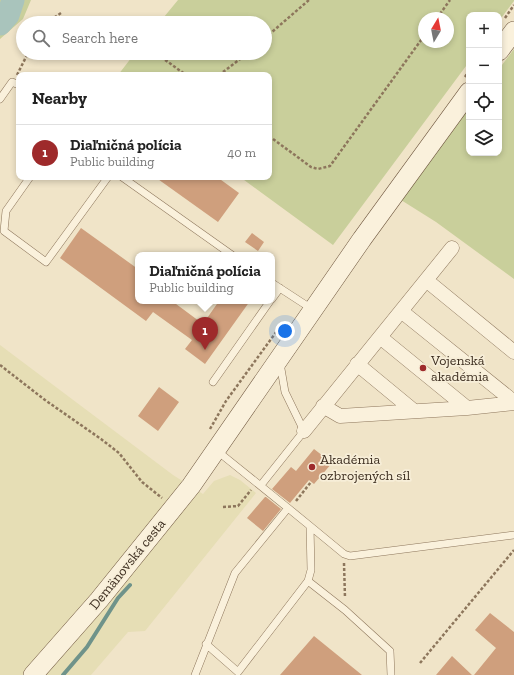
<!DOCTYPE html>
<meta charset="utf-8">
<style>
body{margin:0;font-family:"Zilla Slab",serif;background:#f2f2f2;color:#222}
.controls{position:absolute;right:12px;top:12px;display:grid;overflow:hidden;border-radius:8px;box-shadow:0 2px 6px #0003}
.controls button{width:36px;height:36px;display:grid;place-items:center;padding:0;border:0;border-bottom:1px solid #e0e0e0;background:#fff;color:#222;font:20px sans-serif}
.compass{position:absolute;left:418px;top:12px;width:36px;height:36px;border-radius:50%;background:#fff;box-shadow:0 2px 6px #0003;rotate:10deg}
.you{position:absolute;left:285px;top:331px;width:14px;height:14px;margin:-10px;border:3px solid #fff;border-radius:50%;background:#1a73e8;box-shadow:0 0 0 6px #1a73e833}
.badge{display:grid;place-items:center;width:26px;height:26px;border-radius:50%;background:#9e2a2b;color:#fff;font-size:13px;font-weight:700}
.pin{position:absolute;translate:-50% -33px;filter:drop-shadow(0 1px 2px #0008)}
.pin::after{content:'';position:absolute;top:21px;width:14px;height:12px;background:inherit;clip-path:polygon(0 0,100% 0,50% 100%)}
.popup{position:absolute;left:135px;top:252px;width:140px;height:52px;box-sizing:border-box;display:grid;place-content:center;border-radius:8px;background:#fff;filter:drop-shadow(0 1px 3px #0005);font-size:13px;white-space:nowrap;color:#767676}
.popup b{font-size:15px;color:#222}
.popup::after{content:'';position:absolute;left:50%;top:100%;margin-left:-8px;border:8px solid transparent;border-top-color:#fff}
.list{margin:0;padding:0;list-style:none}
h2{display:flex;justify-content:space-between;align-items:center;height:52px;margin:0;padding:0 16px;font-size:17px}
h2 small{font-size:13px;font-weight:400;color:#767676}
.list li{display:grid;grid-template-columns:26px 1fr auto;gap:12px;align-items:center;box-sizing:border-box;height:56px;padding:0 16px;border-top:1px solid #e0e0e0}
.list b{display:block;font-size:15px;white-space:nowrap}
.list p{margin:0;font-size:13px;white-space:nowrap;color:#767676}
.list em{font-size:13px;font-style:normal;color:#767676}
.icon{flex:none;width:22px;height:22px;fill:none;stroke:currentColor;stroke-width:2;stroke-linecap:round;stroke-linejoin:round}
.map{position:relative;flex:none;width:514px;height:675px;overflow:hidden}
.search{position:absolute;background:#fff;box-shadow:0 2px 6px #0003;left:16px;top:16px;width:256px;height:44px;display:flex;align-items:center;gap:10px;box-sizing:border-box;padding:0 14px;border-radius:22px;color:#767676;font-size:15px}
.panel{position:absolute;background:#fff;box-shadow:0 2px 6px #0003;left:16px;top:72px;width:256px;height:108px;border-radius:8px}
.map>svg:first-child{display:block}
.farmland{fill:#e6deb5}
.green{fill:#c9cf9b;fill-rule:evenodd}
.lines{fill:none;stroke-linecap:round;stroke-linejoin:round}
.stream{stroke:#6f938a;stroke-width:4}
.river{stroke:#a9c4bc;stroke-width:23}
.building{fill:#cf9f7d}
.lane-casing{stroke:#8d765c;stroke-width:8}
.street-casing{stroke:#8d765c;stroke-width:15}
.secondary-casing{stroke:#6f573f;stroke-width:20}
.path{stroke:#8d765c;stroke-width:2.5;stroke-dasharray:3 2;stroke-linecap:butt}
.lane{stroke:#faf1dc;stroke-width:7}
.street{stroke:#faf1dc;stroke-width:14}
.secondary{stroke:#faf1dc;stroke-width:19}
.poi-dot{fill:#9e2a2b;stroke:#f7eed8;stroke-width:1.5}
.labels{text-anchor:middle;stroke-width:3.5;stroke-linejoin:round;paint-order:stroke}
.poi-label{font-size:14px;fill:#3d2e20;stroke:#f7eed8;text-anchor:start}
.street-label{font-size:14px;fill:#3d2e20;stroke:#f7eed8}
</style>
<div class="map">
<svg width="514" height="675" viewBox="0 0 514 675">
<rect width="100%" height="100%" fill="#f0e4c8"/>
<!-- farmland -->
<path class="farmland" d="M0,345l173,130 30,19 11,-13 16,-6 10,5 16,13 -111,138 -17,1 -37,43h-91z"/>
<!-- green -->
<path class="green" d="M0,0h31l-8,19 -23,20z
M178,0h336v1l-15,20v-6h-30v47l-136,183 -93,-68h29v-102h-151l17,-22h130v-30h-106zM424,18h24v24h-24z
M514,49v230l-78,-57 -35,-22 68,-92v45h30v-84z"/>
<g class="lines">
<!-- stream -->
<path class="stream" d="M63,675l24,-28 31,-49 12,-13"/>
<!-- river -->
<path class="river" d="M0,24l8,-9 5,-15"/>
</g>
<!-- building -->
<path class="building" d="M155,177h62l22,16 -21,29z
M81,228l57,41v32h34l31,23 16,-23h31l-45,63 -20,-15 7,-9 -39,-28 -7,9 -86,-63z
M252,233l12,9 -6,9 -13,-9z
M159,387l20,15 -21,29 -20,-15z
M314,449l18,14 -18,21 -5,-4 -19,23 -18,-14 19,-22 5,4z
M265,497h1l15,12 -18,22 -16,-13z
M490,613l24,19v43h-40l22,-27 -21,-18z
M314,636l48,39h-82z
M452,656l20,19h-36z"/>
<g class="lines">
<!-- lane casing -->
<g class="lane-casing">
<path id="lane" d="M0,99l12,-17 7,3
M30,177l-24,34 -2,20 42,31 62,-85
M122,177l110,78
M272,283l40,26
M272,299l8,-11
M213,382l57,-81
M261,485l43,-54 -19,-39 -5,-29
M310,526l34,28 6,2 164,-21
M308,581l37,29 45,41 1,24
M206,644l32,28 70,-91 3,-11 -1,-44 -22,-18
M195,675l40,-102 53,-65 -72,-58"/>
</g>
<!-- street casing -->
<g class="street-casing">
<path id="street" d="M426,280l88,72
M401,311l107,86
M380,337l87,71
M357,364l57,47
M323,406l17,10 127,-8 47,-5
M304,431l148,-183"/>
</g>
<!-- secondary casing -->
<g class="secondary-casing">
<path id="secondary" d="M499,51l15,-20
M33,675l66,-75 92,-114 171,-247 107,-147"/>
</g>
<!-- path -->
<path class="path" d="M437,18l13,-18
M505,18l9,-13
M46,23l15,-10
M265,38l44,-38
M157,54l29,21
M17,75l11,-22
M219,75l29,-22
M465,77l4,-6
M269,136l42,31 7,2 12,-3 94,-130
M0,365l45,35 56,39 18,14 23,29 20,16
M210,429l16,-28 56,-77
M296,501l15,-19
M223,507l15,-1 13,-16
M344,563l1,35
M420,663l94,-113"/>
<!-- lane -->
<use href="#lane" class="lane"/>
<!-- street -->
<use href="#street" class="street"/>
<!-- secondary -->
<use href="#secondary" class="secondary"/>
</g>
<!-- markers -->
<g class="poi-dot">
<circle cx="423" cy="368" r="4"/>
<circle cx="312" cy="467" r="4"/>
</g>
<g class="labels">
<!-- poi labels -->
<g class="poi-label">
<text x="431" y="365">Vojenská<tspan x="431" dy="16">akadémia</tspan></text>
<text x="320" y="464">Akadémia<tspan x="320" dy="16">ozbrojených síl</tspan></text>
</g>
<!-- street labels -->
<g class="street-label">
<text transform="translate(127 564) rotate(-51)" y="5">Demänovská cesta</text>
</g>
</g>
</svg>
<div class="controls">
<button>+</button>
<button>−</button>
<button><svg class="icon" aria-label="locate" viewBox="0 0 24 24"><circle cx="12" cy="12" r="6"/><path d="M12 2v4M12 18v4M2 12h4M18 12h4"/></svg></button>
<button><svg class="icon" aria-label="layers" viewBox="0 0 24 24"><path d="M12 4l9 5-9 5-9-5zM3 14l9 5 9-5"/></svg></button>
</div>
<svg class="compass" viewBox="-18 -18 36 36"><path d="M0-13l5 13h-10z" fill="#e53935"/><path d="M0 13l5-13h-10z" fill="#767676"/></svg>
<div class="you"></div>
<div class="pin badge" style="left:205px;top:350px">1</div>
<div class="popup"><b>Diaľničná polícia</b>Public building</div>
<div class="search"><svg class="icon" aria-label="search" viewBox="0 0 24 24"><circle cx="10" cy="10" r="6"/><path d="M15 15l6 6"/></svg>Search here</div>
<section class="panel">
<h2>Nearby<small></small></h2>
<ul class="list">
<li><span class="badge">1</span><div><b>Diaľničná polícia</b><p>Public building</p></div><em>40 m</em></li>
</ul>
</section>
</div>
